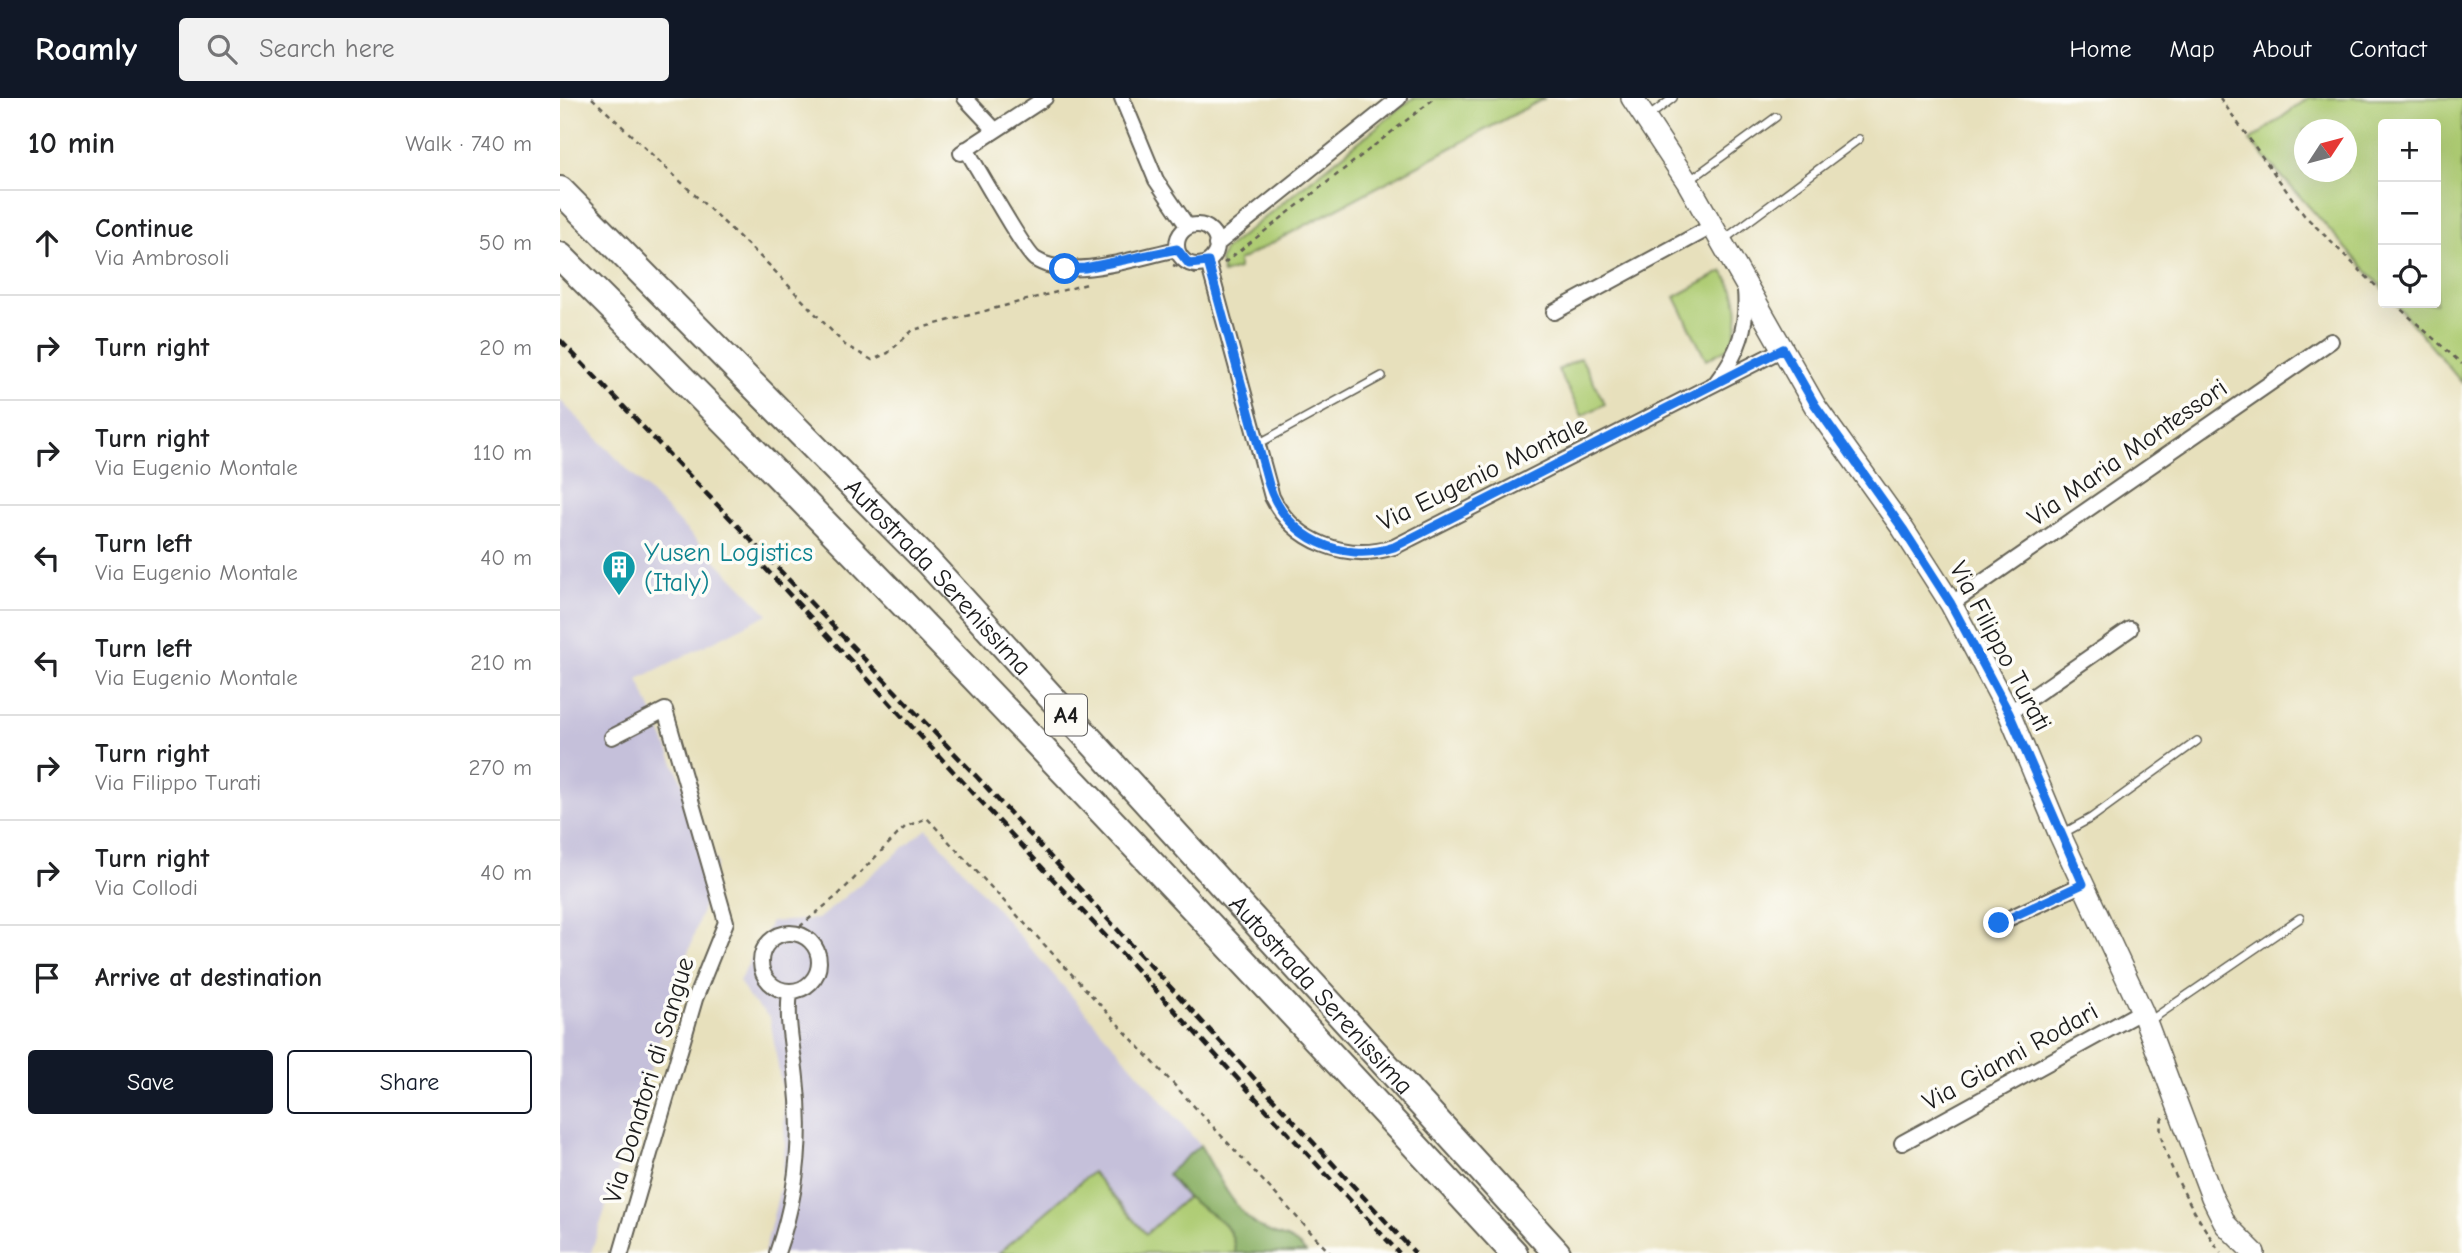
<!DOCTYPE html>
<meta charset="utf-8">
<style>
body{margin:0;font-family:"Comic Neue",sans-serif;background:#f2f2f2;color:#202124}
.controls{position:absolute;right:21px;top:21px;display:grid;overflow:hidden;border-radius:7px;box-shadow:0 7px 28px #0002}
.controls button{width:63px;height:63px;display:grid;place-items:center;padding:0;border:0;border-bottom:2px solid #e0e0e0;background:#fff;color:#202124;font:35px sans-serif}
.compass{position:absolute;left:1734px;top:21px;width:63px;height:63px;border-radius:50%;background:#fff;box-shadow:0 7px 28px #0002;rotate:54deg}
.stop{position:absolute;width:21px;height:21px;margin:-16px;border:5px solid #1a73e8;border-radius:50%;background:#fff}
.stop.end{background:#1a73e8;border-color:#fff;box-shadow:0 2px 7px #0008}
.list{margin:0;padding:0;list-style:none}
h2{display:flex;justify-content:space-between;align-items:center;height:91px;margin:0;padding:0 28px;font-size:30px}
h2 small{font-size:23px;font-weight:400;color:#757577}
.list li{display:grid;grid-template-columns:46px 1fr auto;gap:21px;align-items:center;box-sizing:border-box;height:105px;padding:0 28px;border-top:2px solid #e0e0e0}
.list b{display:block;font-size:26px;white-space:nowrap}
.list p{margin:0;font-size:23px;white-space:nowrap;color:#757577}
.list em{font-size:23px;font-style:normal;color:#757577}
.actions{display:flex;gap:14px;padding:21px 28px}
.actions a{flex:1;padding:16px 0;border:2px solid #111827;border-radius:7px;text-align:center;font-size:24px;color:#111827}
.actions .main{background:#111827;color:#fff}
.icon{flex:none;width:38px;height:38px;fill:none;stroke:currentColor;stroke-width:2;stroke-linecap:round;stroke-linejoin:round}
.map{position:relative;flex:none;width:1902px;height:1155px;overflow:hidden}
header{display:flex;align-items:center;gap:42px;box-sizing:border-box;height:98px;padding:0 35px;background:#111827;color:#fff}
header strong{font-size:33px}
nav{display:flex;gap:38px;margin-inline-start:auto;font-size:24px}
.search{width:490px;height:63px;background:#f2f2f2;display:flex;align-items:center;gap:18px;box-sizing:border-box;padding:0 24px;border-radius:7px;color:#757577;font-size:26px}
main{display:flex}
aside{flex:1;background:#fff}
.map>svg:first-child{display:block}
.industrial{fill:#c5c0da}
.green{fill:#aecc73;stroke:#657448;stroke-width:2;fill-rule:evenodd}
.forest{fill:#8ab065;stroke:#536640;stroke-width:2}
.lines{fill:none;stroke-linecap:round;stroke-linejoin:round}
.lane-casing{stroke:#636154;stroke-width:10}
.street-casing{stroke:#636154;stroke-width:18}
.secondary-casing{stroke:#636154;stroke-width:24}
.highway-casing{stroke:#636154;stroke-width:30}
.path{stroke:#636154;stroke-width:2.5;stroke-dasharray:5 5;stroke-linecap:butt}
.lane{stroke:#fff;stroke-width:7}
.street{stroke:#fff;stroke-width:14}
.secondary{stroke:#fff;stroke-width:21}
.highway{stroke:#fff;stroke-width:26}
.rail{stroke:#1c1c1c;stroke-width:4.5;stroke-dasharray:10 5;stroke-linecap:butt}
.route{stroke:#1a73e8;stroke-width:9}
.labels{text-anchor:middle;stroke-width:7;stroke-linejoin:round;paint-order:stroke}
.shield{fill:#fdfcf7;stroke:#605f5e;stroke-width:2}
.shield-label{font-size:24px;font-weight:bold;fill:#1c1c1c}
.street-label{font-size:26px;fill:#1c1c1c;stroke:#fdfcf7}
.culture-label{font-size:26px;fill:#0d838f;stroke:#fdfcf7;text-anchor:start}
</style>
<header>
<strong>Roamly</strong>
<div class="search"><svg class="icon" aria-label="search" viewBox="0 0 24 24"><circle cx="10" cy="10" r="6"/><path d="M15 15l6 6"/></svg>Search here</div>
<nav><a>Home</a><a>Map</a><a>About</a><a>Contact</a></nav>
</header>
<main>
<aside>
<h2>10 min<small>Walk · 740 m</small></h2>
<ul class="list">
<li><svg class="icon" aria-label="ahead" viewBox="0 0 24 24"><path d="M12 20V5M6 11l6-6 6 6"/></svg><div><b>Continue</b><p>Via Ambrosoli</p></div><em>50 m</em></li>
<li><svg class="icon" aria-label="right" viewBox="0 0 24 24"><path d="M7 20v-9h11M14 6l5 5-5 5"/></svg><div><b>Turn right</b></div><em>20 m</em></li>
<li><svg class="icon" aria-label="right" viewBox="0 0 24 24"><path d="M7 20v-9h11M14 6l5 5-5 5"/></svg><div><b>Turn right</b><p>Via Eugenio Montale</p></div><em>110 m</em></li>
<li><svg class="icon" aria-label="left" viewBox="0 0 24 24"><path d="M17 20v-9H6M10 6l-5 5 5 5"/></svg><div><b>Turn left</b><p>Via Eugenio Montale</p></div><em>40 m</em></li>
<li><svg class="icon" aria-label="left" viewBox="0 0 24 24"><path d="M17 20v-9H6M10 6l-5 5 5 5"/></svg><div><b>Turn left</b><p>Via Eugenio Montale</p></div><em>210 m</em></li>
<li><svg class="icon" aria-label="right" viewBox="0 0 24 24"><path d="M7 20v-9h11M14 6l5 5-5 5"/></svg><div><b>Turn right</b><p>Via Filippo Turati</p></div><em>270 m</em></li>
<li><svg class="icon" aria-label="right" viewBox="0 0 24 24"><path d="M7 20v-9h11M14 6l5 5-5 5"/></svg><div><b>Turn right</b><p>Via Collodi</p></div><em>40 m</em></li>
<li><svg class="icon" aria-label="arrive" viewBox="0 0 24 24"><path d="M6 21V4h12l-3 4 3 4H6"/></svg><div><b>Arrive at destination</b></div></li>
</ul>
<div class="actions"><a class="main">Save</a><a>Share</a></div>
</aside>
<div class="map">
<svg width="1902" height="1155" viewBox="0 0 1902 1155">
<rect width="100%" height="100%" fill="#fdfcf7"/>
<filter id="ink" filterUnits="userSpaceOnUse"><feTurbulence type="fractalNoise" baseFrequency=".0143" numOctaves="2"/><feDisplacementMap in="SourceGraphic" scale="14" xChannelSelector="R" yChannelSelector="G"/><feConvolveMatrix kernelMatrix="1 2 1 2 8 2 1 2 1" color-interpolation-filters="sRGB"/></filter>
<filter id="wash" filterUnits="userSpaceOnUse"><feTurbulence type="fractalNoise" baseFrequency=".00686" numOctaves="4" result="noise"/><feDisplacementMap in="SourceGraphic" scale="28" xChannelSelector="R" yChannelSelector="G"/><feGaussianBlur stdDeviation="1.57" result="paint"/><feColorMatrix in="noise" values="0 0 0 0 0 0 0 0 0 0 0 0 0 0 0 0 0 1.4 0 .05"/><feComposite in="paint" operator="in"/></filter>
<g filter="url(#wash)">
<rect width="100%" height="100%" fill="#e7e0bc"/>
<!-- industrial -->
<path class="industrial" d="M0,302l208,214 -130,65 79,185 -126,389h-31z
M367,730l273,317 -32,29 19,23 -41,37 -54,-61 -93,80h-235l17,-69 4,-39 -2,-48 -13,-79 -21,-20 -10,-17 32,-59 47,-3z"/>
<!-- green -->
<path class="green" d="M853,0h132l-307,163v8l-15,5 -3,-13 4,-11z
M1748,0h154v285l-67,-80h41v-179h-53v165l-133,-148zM1744,32h42v42h-42z
M1163,173c17,26 19,48 7,76l-24,13 -31,-63z
M1021,260l24,46 -23,12 -24,-46z
M532,1074l54,62 41,-37c22,12 48,29 48,56h-236z"/>
<!-- forest -->
<path class="forest" d="M640,1047c16,26 30,59 54,78 21,17 34,8 52,30h-71c0,-34 -30,-39 -49,-57 -7,-7 -13,-15 -19,-22z"/>
</g>
<g filter="url(#ink)">
<g class="lines">
<!-- lane casing -->
<g class="lane-casing">
<path id="lane" d="M1088,19l25,-19
M1129,83l87,-64
M1162,143l137,-102
M698,346l124,-68
M1502,736l29,-16 106,-77
M1588,924l152,-104"/>
</g>
<!-- street casing -->
<g class="street-casing">
<path id="street" d="M405,0l30,32
M562,0l34,82 32,47
M406,51c11,18 58,102 69,110 34,23 104,-2 142,-10
M401,55l84,-55
M617 147a20 20 0 1 1 40 0a20 20 0 1 1-40 0Z
M656,147l183,-147
M648,164l64,235c22,45 74,65 122,50l389,-198
M994,214l159,-86
M1157,283c22,-28 31,-56 28,-91
M1391,506l380,-263
M1449,615l121,-84
M52,639l53,-27 61,212 -31,77 -74,254
M1439,825l84,-39
M201 864a29 29 0 1 1 58 0a29 29 0 1 1-58 0Z
M1342,1045l240,-132
M217,1155c20,-57 26,-116 19,-175 -3,-30 -10,-56 -6,-86"/>
</g>
<!-- secondary casing -->
<g class="secondary-casing">
<path id="secondary" d="M1072,0l56,85 127,223 88,123 48,75 58,109 51,122 82,176 70,186 14,28 28,28"/>
</g>
<!-- highway casing -->
<g class="highway-casing">
<g id="highway">
<path id="s1" d="M0,92l368,372 629,691"/>
<path d="M0,158c326,324 643,658 954,997"/>
</g>
</g>
<!-- path -->
<path class="path" d="M32,0l177,167 76,80 27,15 16,-7 25,-23 174,-46
M1660,0l84,117 79,78
M664,165l211,-165
M613,167l23,9
M1834,205l68,61
M232,835l46,-38 67,-68 22,-9 403,435
M1603,1019c-15,24 42,114 58,136"/>
<!-- lane -->
<use href="#lane" class="lane"/>
<!-- street -->
<use href="#street" class="street"/>
<!-- secondary -->
<use href="#secondary" class="secondary"/>
<!-- highway -->
<use href="#highway" class="highway"/>
<!-- rail -->
<path class="rail" d="M0,242l417,437 438,476
M204,469l635,686"/>
</g>
</g>
<g class="lines" filter="url(#ink)">
<!-- route -->
<path class="route" d="M505,171l20,-1 92,-19 12,15 19,-2 61,223c17,53 73,79 125,62l389,-198 32,56 88,124 48,75 58,109 74,171 -84,39"/>
</g>
<!-- icons -->
<defs>
<g id="building-pin" transform="scale(1.75)"><path d="M0 17L-7.5 6A9.5 9.5 0 1 1 7.5 6Z" fill="#0f9aa8" stroke="#fdfcf7"/><path d="M-4-6H4V6H1V3H-1V6H-4ZM-2.5-4.3h1.7v1.8h-1.7ZM.8-4.3h1.7v1.8H.8ZM-2.5-1h1.7V.8h-1.7ZM.8-1h1.7V.8H.8Z" fill="#fff"/></g>
</defs>
<g fill-rule="evenodd">
<use href="#building-pin" x="59" y="469"/>
</g>
<g class="labels">
<!-- shield labels -->
<rect class="shield" x="485" y="596.5" width="42" height="41" rx="5"/>
<g class="shield-label">
<text x="506" y="625">A4</text>
</g>
<!-- street labels -->
<g class="street-label">
<text transform="translate(1567 354) rotate(-35)" y="9">Via Maria Montessori</text>
<text transform="translate(922 375) rotate(-26)" y="9">Via Eugenio Montale</text>
<text dy="9" stroke="none"><textPath href="#s1" startOffset="541">Autostrada Serenissima</textPath></text>
<text transform="translate(1441 548) rotate(62)" y="9">Via Filippo Turati</text>
<text dy="9" stroke="none"><textPath href="#s1" startOffset="1108">Autostrada Serenissima</textPath></text>
<text transform="translate(1450 958) rotate(-29)" y="9">Via Gianni Rodari</text>
<text transform="translate(88 982) rotate(-73)" y="9">Via Donatori di Sangue</text>
</g>
<!-- culture labels -->
<g class="culture-label">
<text x="84" y="463">Yusen Logistics<tspan x="84" dy="30">(Italy)</tspan></text>
</g>
</g>
</svg>
<div class="controls">
<button>+</button>
<button>−</button>
<button><svg class="icon" aria-label="locate" viewBox="0 0 24 24"><circle cx="12" cy="12" r="6"/><path d="M12 2v4M12 18v4M2 12h4M18 12h4"/></svg></button>
</div>
<svg class="compass" viewBox="-18 -18 36 36"><path d="M0-13l5 13h-10z" fill="#e53935"/><path d="M0 13l5-13h-10z" fill="#757577"/></svg>
<div class="stop" style="left:505px;top:171px"></div>
<div class="stop end" style="left:1439px;top:825px"></div>
</div>
</main>
